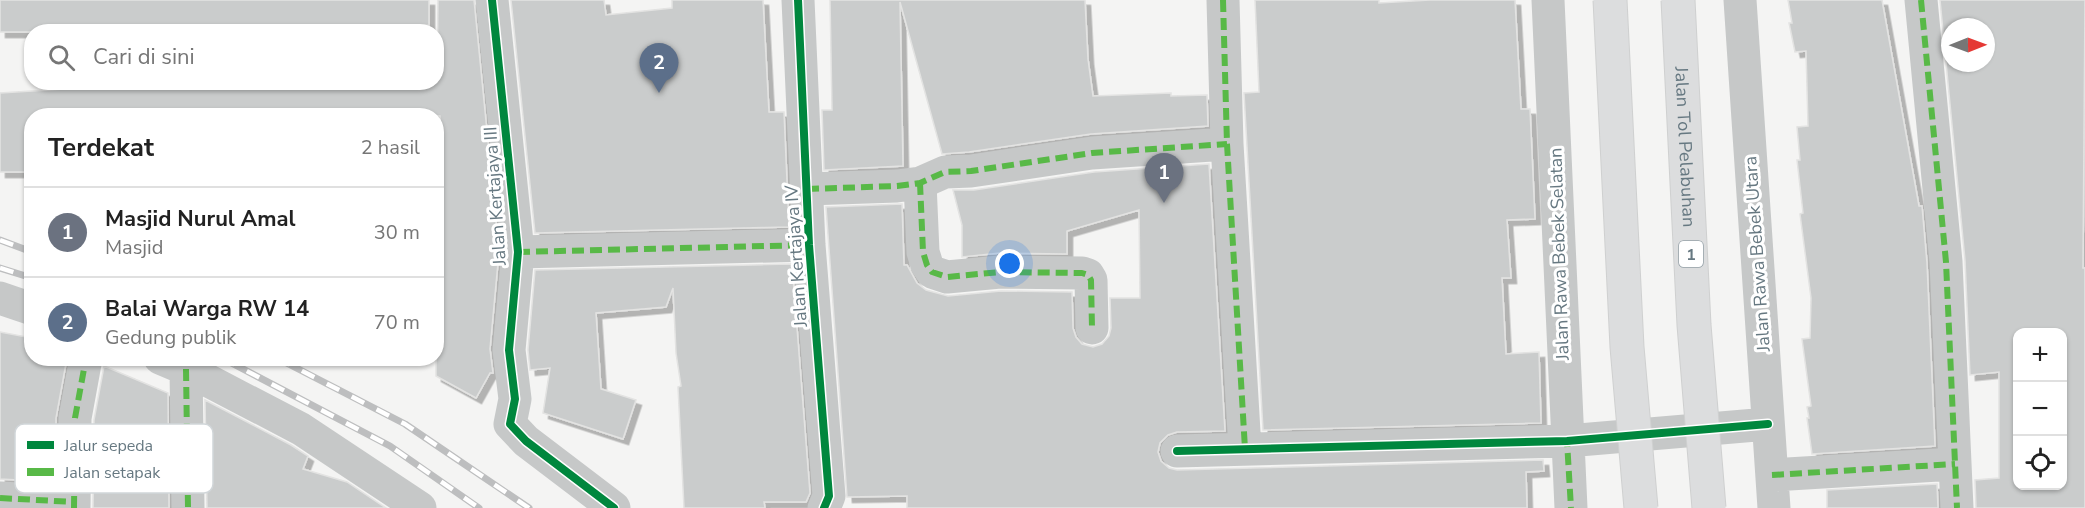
<!DOCTYPE html>
<html lang="id">
<meta charset="utf-8">
<style>
body{margin:0;font-family:"Nunito Sans",sans-serif;background:#f2f2f2;color:#222}
.controls{position:absolute;right:18px;bottom:18px;display:grid;overflow:hidden;border-radius:12px;box-shadow:0 2px 4px #0004}
.controls button{width:54px;height:54px;display:grid;place-items:center;padding:0;border:0;border-bottom:2px solid #e0e0e0;background:#fff;color:#222;font:30px sans-serif}
.compass{position:absolute;left:1941px;top:18px;width:54px;height:54px;border-radius:50%;background:#fff;box-shadow:0 2px 4px #0004;rotate:89deg}
.you{position:absolute;left:1010px;top:264px;width:21px;height:21px;margin:-15px;border:4px solid #fff;border-radius:50%;background:#1a73e8;box-shadow:0 0 0 9px #1a73e833}
.badge{display:grid;place-items:center;width:39px;height:39px;border-radius:50%;background:#1a73e8;color:#fff;font-size:20px;font-weight:700}
.pin{position:absolute;translate:-50% -50px;filter:drop-shadow(0 2px 3px #0008)}
.pin::after{content:'';position:absolute;top:32px;width:21px;height:18px;background:inherit;clip-path:polygon(0 0,100% 0,50% 100%)}
.list{margin:0;padding:0;list-style:none}
h2{display:flex;justify-content:space-between;align-items:center;height:78px;margin:0;padding:0 24px;font-size:26px}
h2 small{font-size:20px;font-weight:400;color:#767676}
.list li{display:grid;grid-template-columns:39px 1fr auto;gap:18px;align-items:center;box-sizing:border-box;height:90px;padding:0 24px;border-top:2px solid #e0e0e0}
.list b{display:block;font-size:22px;white-space:nowrap}
.list p{margin:0;font-size:20px;white-space:nowrap;color:#767676}
.list em{font-size:20px;font-style:normal;color:#767676}
.icon{flex:none;width:33px;height:33px;fill:none;stroke:currentColor;stroke-width:2;stroke-linecap:round;stroke-linejoin:round}
.map{position:relative;flex:none;width:2085px;height:508px;overflow:hidden}
.search{position:absolute;background:#fff;box-shadow:0 2px 4px #0004;left:24px;top:24px;width:420px;height:66px;display:flex;align-items:center;gap:15px;box-sizing:border-box;padding:0 21px;border-radius:24px;color:#767676;font-size:22px}
.panel{position:absolute;background:#fff;box-shadow:0 2px 4px #0004;left:24px;top:108px;width:420px;height:258px;border-radius:24px}
.map>svg:first-child{display:block}
.building{fill:#cacccc;stroke:#e3e3e2;stroke-width:1.5;fill-rule:evenodd;filter:url(#shadow)}
.lines{fill:none;stroke-linecap:round;stroke-linejoin:round}
.minor{stroke:#c6c8c8;stroke-width:33}
.rail-casing{stroke:#bdbebf;stroke-width:7}
.rail{stroke:#fff;stroke-width:4.5;stroke-dasharray:14;stroke-linecap:butt}
.highway-bridge-casing{stroke:#cfd0d0;stroke-width:35;stroke-linecap:butt}
.highway-bridge{stroke:#dcddde;stroke-width:33}
.quiet{stroke:#58b947;stroke-width:6;stroke-dasharray:12 6;stroke-linecap:butt}
.cycleway-casing{stroke:#fff;stroke-width:11}
.cycleway{stroke:#00873e;stroke-width:8}
.labels{text-anchor:middle;stroke-width:6;stroke-linejoin:round;paint-order:stroke}
.shield{fill:#fff;stroke:#94a0a7;stroke-width:1.5}
.shield-label{font-size:16px;font-weight:bold;fill:#667881}
.street-label{font-size:18px;fill:#667881;stroke:#fff}
.key{fill:#fff;stroke:#d1d6d9;stroke-width:1.5}
.key-label{font-size:16px;fill:#667881}
</style>
<div class="map">
<svg width="2085" height="508" viewBox="0 0 2085 508">
<defs>
<filter id="shadow"><feDropShadow dx="5.5" dy="5.5" stdDeviation="0" flood-color="#0004"/></filter>
</defs>
<rect width="100%" height="100%" fill="#f4f4f3"/>
<!-- building -->
<path class="building" d="M0,0h429v25l-61,2v5h-368z
M438,0h36l25,252 -9,97 3,24h-3l-14,25 -40,-22v-203h6l-2,-57h-408v56h-32v-79l177,-11h260z
M511,0h93l2,15 66,-7v-8h91l6,112h15l5,115 -254,6z
M830,0h255l3,59 5,37 78,-3v3l36,-1 1,31 -117,8 -122,18 -27,2 -42,-152 3,164 -79,4 -2,-60h10z
M1255,0h124v3l51,-3h85l6,109h9l5,110 -28,1 4,58h-9l4,76 33,-2 2,71 -278,7 -19,-337 15,-1z
M1788,0h94l37,206h3l5,57 8,183 -123,8 -5,-36h2l-2,-11 4,-1 -9,-67 8,-1 1,-40 -11,-84 3,-1 -6,-53h3l-3,-33 11,-1 -2,-75 -11,1 -6,-29h3z
M1940,0h145l-2,268h2v240h-109l-1,-28 24,-2v-106l-29,3 -5,-115zM1950,27h36v36h-36zM2018,333h44v153h-44z
M1209,164l16,267 -48,1 -9,3 -8,8 -2,9 3,9 8,7 8,2 366,-10 1,11 -18,1 1,36h-620v-12l-60,1 -21,-290 76,-3 2,61h3l10,18 9,7 22,6 53,-5 71,1 1,36 3,9 6,7 11,3 9,-3 7,-8 2,-8 -1,-30h30l-1,-88 -72,21v23l-67,-1 -38,4v-32l-9,-35h21l120,-18z
M792,264l18,229 -4,9h-42l1,6h-81l-6,-121 3,-1 -5,-33 -3,-65 -7,19 -70,6 5,76 35,11 -13,39 -80,-26 7,-45 -20,2 -2,-20 7,-80z
M0,332l32,6v20h35l-11,60v64l-56,-3z
M104,366l64,27 1,115h-76l1,-88z
M205,400l86,45 17,11 -5,13 44,13 39,26h-179z
M1937,484l1,24h-111v-18z"/>
<g class="lines">
<!-- minor -->
<path class="minor" d="M492,0l26,252 -9,98 6,49 -5,25 16,17 88,67
M798,0l11,245 20,251 -5,12
M1223,0l4,144 18,305
M1548,0l23,508
M1740,0l34,508
M1921,0l25,262 11,246
M920,183l3,69 4,13 5,7 15,5 53,-5 82,1 6,2 3,5 1,48
M807,189l90,-3 23,-3 25,-11 26,-1 121,-18 135,-9
M518,252l291,-7
M0,298l32,11
M160,358l26,11 115,60 119,79
M186,369l2,139
M1177,451l390,-10 201,-17
M1772,475l183,-11
M0,498l74,4
M74,508l1,-90 11,-60"/>
<!-- rail casing -->
<g class="rail-casing">
<path id="rail" d="M0,240l32,12
M0,268l32,10
M222,358l168,88 89,62
M277,358l128,66 124,84"/>
</g>
<!-- rail -->
<use href="#rail" class="rail"/>
<!-- highway-bridge casing -->
<g class="highway-bridge-casing">
<g id="highway-bridge">
<path d="M1610,0l17,347 14,161"/>
<path id="s1" d="M1678,0l16,325 15,183"/>
</g>
</g>
<!-- highway-bridge -->
<use href="#highway-bridge" class="highway-bridge"/>
<!-- quiet -->
<path class="quiet" d="M1223,0l4,144 18,305
M1921,0l25,262 11,246
M920,183l3,69 4,13 5,7 15,5 53,-5 82,1 6,2 3,5 1,48
M807,189l90,-3 23,-3 25,-11 26,-1 121,-18 135,-9
M518,252l291,-7
M186,369l2,139
M1561,441h6l4,67
M1772,475l183,-11
M0,498l74,4
M74,508l1,-90 11,-60"/>
<!-- cycleway casing -->
<g class="cycleway-casing">
<path id="cycleway" d="M492,0l26,252 -9,98 6,49 -5,25 16,17 88,67
M798,0l11,245 20,251 -5,12
M1177,451l390,-10 201,-17"/>
</g>
<!-- cycleway -->
<use href="#cycleway" class="cycleway"/>
</g>
<g class="labels">
<!-- shield labels -->
<rect class="shield" x="1679" y="241" width="24" height="26" rx="4.5"/>
<g class="shield-label">
<text x="1691" y="260">1</text>
</g>
<!-- street labels -->
<g class="street-label">
<text dy="6" stroke="none"><textPath href="#s1" startOffset="147">Jalan Tol Pelabuhan</textPath></text>
<text transform="translate(495 196) rotate(-94)" y="6">Jalan Kertajaya III</text>
<text transform="translate(1559 254) rotate(-92)" y="6">Jalan Rawa Bebek Selatan</text>
<text transform="translate(1757 254) rotate(-94)" y="6">Jalan Rawa Bebek Utara</text>
<text transform="translate(796 256) rotate(-94)" y="6">Jalan Kertajaya IV</text>
</g>
</g>
<!-- legend -->
<rect x="15" y="424" width="198" height="69" rx="9" class="key"/>
<rect x="27" y="441" width="27" height="8" fill="#00873e"/>
<rect x="27" y="468" width="27" height="8" fill="#58b947"/>
<g class="key-label">
<text x="64" y="451">Jalur sepeda</text>
<text x="64" y="478">Jalan setapak</text>
</g>
</svg>
<div class="controls">
<button>+</button>
<button>−</button>
<button><svg class="icon" aria-label="locate" viewBox="0 0 24 24"><circle cx="12" cy="12" r="6"/><path d="M12 2v4M12 18v4M2 12h4M18 12h4"/></svg></button>
</div>
<svg class="compass" viewBox="-18 -18 36 36"><path d="M0-13l5 13h-10z" fill="#e53935"/><path d="M0 13l5-13h-10z" fill="#767676"/></svg>
<div class="you"></div>
<div class="pin badge" style="left:1164px;top:203px;background:#6b7280">1</div>
<div class="pin badge" style="left:659px;top:93px;background:#5c6f8a">2</div>
<div class="search"><svg class="icon" aria-label="search" viewBox="0 0 24 24"><circle cx="10" cy="10" r="6"/><path d="M15 15l6 6"/></svg>Cari di sini</div>
<section class="panel">
<h2>Terdekat<small>2 hasil</small></h2>
<ul class="list">
<li><span class="badge" style="background:#6b7280">1</span><div><b>Masjid Nurul Amal</b><p>Masjid</p></div><em>30 m</em></li>
<li><span class="badge" style="background:#5c6f8a">2</span><div><b>Balai Warga RW 14</b><p>Gedung publik</p></div><em>70 m</em></li>
</ul>
</section>
</div>
